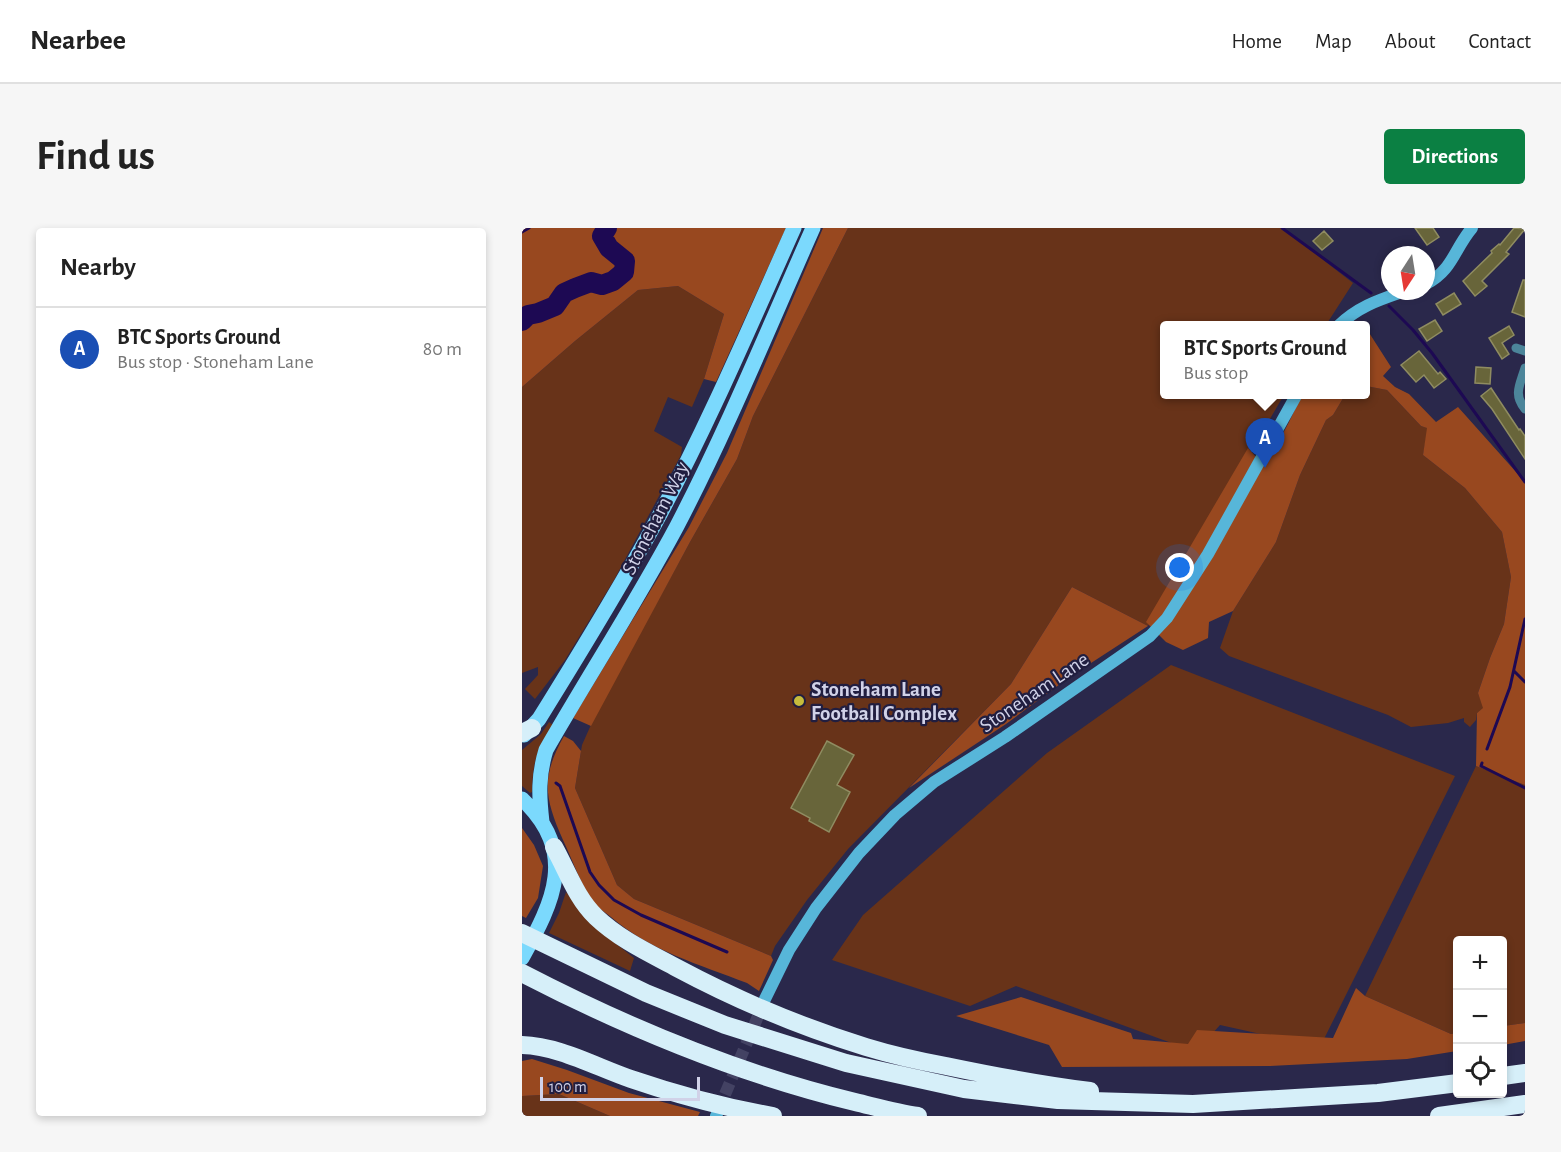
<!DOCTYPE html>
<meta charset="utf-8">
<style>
body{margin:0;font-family:"Alegreya Sans",sans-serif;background:#f6f6f6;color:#222}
.controls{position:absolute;right:18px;bottom:18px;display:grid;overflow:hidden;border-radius:6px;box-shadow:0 3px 9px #0003}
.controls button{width:54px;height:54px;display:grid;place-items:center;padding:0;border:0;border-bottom:2px solid #e0e0e0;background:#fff;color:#222;font:30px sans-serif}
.compass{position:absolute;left:859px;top:18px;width:54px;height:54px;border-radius:50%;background:#fff;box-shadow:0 3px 9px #0003;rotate:192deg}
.scale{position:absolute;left:18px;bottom:15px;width:160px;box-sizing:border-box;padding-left:6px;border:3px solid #d1d2e8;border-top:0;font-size:16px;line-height:21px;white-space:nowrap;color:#d1d2e8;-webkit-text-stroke:4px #211e40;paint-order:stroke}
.you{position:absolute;left:658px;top:340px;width:21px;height:21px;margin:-15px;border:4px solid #fff;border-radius:50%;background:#1a73e8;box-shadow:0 0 0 9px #1a73e833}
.badge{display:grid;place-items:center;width:39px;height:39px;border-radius:50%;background:#0b8043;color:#fff;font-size:20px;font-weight:700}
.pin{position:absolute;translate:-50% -50px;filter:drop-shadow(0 2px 3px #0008)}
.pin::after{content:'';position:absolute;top:32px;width:21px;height:18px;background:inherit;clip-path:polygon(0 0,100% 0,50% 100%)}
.popup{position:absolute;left:638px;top:93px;width:210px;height:78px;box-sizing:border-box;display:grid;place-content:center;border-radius:6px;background:#fff;filter:drop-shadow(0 2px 4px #0005);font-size:20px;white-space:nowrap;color:#767676}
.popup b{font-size:22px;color:#222}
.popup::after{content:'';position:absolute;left:50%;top:100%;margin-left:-12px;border:12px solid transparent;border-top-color:#fff}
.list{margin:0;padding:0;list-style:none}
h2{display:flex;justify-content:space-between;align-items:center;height:78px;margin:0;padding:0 24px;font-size:26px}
h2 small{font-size:20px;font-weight:400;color:#767676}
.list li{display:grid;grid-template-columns:39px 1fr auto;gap:18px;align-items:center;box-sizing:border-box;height:84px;padding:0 24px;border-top:2px solid #e0e0e0}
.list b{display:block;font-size:22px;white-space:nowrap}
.list p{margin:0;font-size:20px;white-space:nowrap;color:#767676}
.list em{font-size:20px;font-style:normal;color:#767676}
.icon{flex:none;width:33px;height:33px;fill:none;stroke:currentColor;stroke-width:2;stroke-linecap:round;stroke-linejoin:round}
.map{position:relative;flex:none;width:1003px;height:888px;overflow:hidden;border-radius:6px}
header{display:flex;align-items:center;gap:36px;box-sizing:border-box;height:84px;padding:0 30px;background:#fff;border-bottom:2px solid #e0e0e0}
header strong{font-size:28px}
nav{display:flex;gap:33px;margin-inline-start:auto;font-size:21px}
.intro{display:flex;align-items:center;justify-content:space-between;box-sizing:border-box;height:144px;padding:0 36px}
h1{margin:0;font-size:42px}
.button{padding:15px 27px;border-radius:6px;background:#0b8043;color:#fff;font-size:21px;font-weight:700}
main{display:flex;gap:36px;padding:0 36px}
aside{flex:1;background:#fff;border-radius:6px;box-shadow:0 3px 9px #0003}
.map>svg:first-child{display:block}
.green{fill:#683319}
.forest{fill:#98481f}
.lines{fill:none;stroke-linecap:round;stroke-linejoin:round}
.stream{stroke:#1d0953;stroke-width:3}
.river{stroke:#1d0953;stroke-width:20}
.building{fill:#68653a;stroke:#8f8c61;stroke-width:1.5}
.secondary-tunnel{stroke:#434263;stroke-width:12;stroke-dasharray:12 6;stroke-linecap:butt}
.street{stroke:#4c859a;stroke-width:9}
.secondary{stroke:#57b6d9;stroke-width:12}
.primary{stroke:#7bd9fd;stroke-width:15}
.highway{stroke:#d6eff9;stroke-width:18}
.poi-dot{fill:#c6bc3c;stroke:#211e40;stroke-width:2}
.labels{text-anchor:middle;stroke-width:4.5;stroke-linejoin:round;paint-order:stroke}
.street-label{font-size:21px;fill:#d1d2e8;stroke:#211e40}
.poi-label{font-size:21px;font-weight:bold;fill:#d1d2e8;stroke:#211e40;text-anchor:start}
</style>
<header>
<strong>Nearbee</strong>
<nav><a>Home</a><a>Map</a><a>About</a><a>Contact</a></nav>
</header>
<div class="intro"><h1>Find us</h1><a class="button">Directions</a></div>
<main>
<aside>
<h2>Nearby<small></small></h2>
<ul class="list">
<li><span class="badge" style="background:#1a4fb4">A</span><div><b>BTC Sports Ground</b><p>Bus stop · Stoneham Lane</p></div><em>80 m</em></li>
</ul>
</aside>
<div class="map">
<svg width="1003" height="888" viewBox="0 0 1003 888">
<rect width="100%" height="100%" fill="#2a284b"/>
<!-- green -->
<path class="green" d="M326,0h434l71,55 -27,42 -162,1v68l120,1 -136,231 -76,-39 -61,97 -163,165 -41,51 -32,46 -4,10 -137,-57 -17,-14 -42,-97 7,-43 12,-27 96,-176 47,-83 16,-43z
M156,58l46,28 -20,65 -12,28 -24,-10 -14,34 28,16 -1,8 -67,125 -49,80 -30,39 -10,-10 13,-14v-8l-16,6v-286l53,-46 63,-51z
M844,158l21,4 34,36 7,2 -5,27 42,33 37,44 9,45 -7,47 -14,34 -12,35 6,15 -7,5 -1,7 -6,7 -6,-5v-4l-16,5 -37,4 -23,-12 -159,-59 -9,-8 13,-37 43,-69 24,-67 26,-55 7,-5 12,-20 20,-1z
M649,437l284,111 -135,271 -100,-22 -24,27 -180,-66 -46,20 -138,-46 31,-45 184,-162z
M27,494l4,3c-17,26 -20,36 -21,67l-2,1 -8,-7v-36l19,-16z
M954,538l49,19v238l-22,3v-86h-45l-1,93 -6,1 -86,-38z
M44,664l25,32 43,34 -4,13 -81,-38 10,-20z
M37,866l51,22h-88v-20z"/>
<!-- forest -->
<path class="forest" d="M0,0h264l-70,154 -12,-3 20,-65 -46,-28 -40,4 -63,51 -53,46z
M301,0h25l-95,188 -16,43 -47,83 -99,184 -18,-8 116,-191 38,-74z
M844,100l25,39 -8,9 12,11 14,7 27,28 22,-15 67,75v303l-49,-19 1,-53 6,-5 -5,-15 12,-35 14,-34 7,-47 -9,-45 -37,-44 -42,-33 4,-27 -6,-2 -34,-36 -21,-4z
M780,167h43l-12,20 -7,5 -26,55 -24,67 -43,69 -24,11 -1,16 -25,12 -17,-8 -20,-20 102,-174 17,19 23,-43z
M550,359l76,39 -77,50 -65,48 -97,64 102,-104z
M42,508l9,5 8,10 -6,37 42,97 17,14 137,57 2,4 -14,31 -12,-8c-47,-18 -98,-33 -136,-66 -6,-5 -13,-9 -18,-15 -13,-19 -20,-41 -30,-62 -19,-43 -22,-63 1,-104z
M0,600l12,17 9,21 -5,32 -12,20 -4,-2z
M834,760l9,8 86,38 6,-1v18l-50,8 -137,7 -208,1 -13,-22 -93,-29 65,-19 110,36 2,6 55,5 9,-14 136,8z
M1003,795v18l-22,4v-19z
M10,831l35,11 62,23 71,19 -2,4h-88l-51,-22 -37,2v-35z"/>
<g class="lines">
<!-- stream -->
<path class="stream" d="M760,0l89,65
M0,4l7,-4
M867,78l24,24 19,23 93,129
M992,443l11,11
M965,521l23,-62 15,-68
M960,535l-1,3 44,22
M34,555l4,3 30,86 9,13 15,15 27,15 86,37"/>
<!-- river -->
<path class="river" d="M0,93l6,-6 10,-2 17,-7 9,-13 11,-5 16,-6 11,3 11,-4 11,-9 1,-11 -16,-13 -7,-12 5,-8"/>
</g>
<!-- building -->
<path class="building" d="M893,0h18l6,9 -12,8z
M992,0l11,1 -19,23 3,2 -27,27 5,5 -12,10 -12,-15 29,-28 -1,-2 8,-7 1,1z
M802,3l9,10 -11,9 -9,-9z
M1001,52h2v37l-13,-5z
M932,65l7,11 -18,11 -7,-11z
M913,92l7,11 -15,10 -8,-12z
M987,98l5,9 -12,8 7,11 -7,5 -13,-21z
M897,123l19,23 2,-2 6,7 -12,9 -10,-13 -8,7 -15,-17z
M954,139l15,1 -1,16 -15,-1z
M969,160l28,42 1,-1 5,7v23l-33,-50 -11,-13z
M305,513l27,14 -17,30 13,7 -21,40 -20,-11 1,-3 -19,-10z"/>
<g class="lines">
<!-- secondary-tunnel -->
<path class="secondary-tunnel" d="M196,883l46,-109"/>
<!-- street -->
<path class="street" d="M994,120l9,3
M1003,140c-5,17 -12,26 0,41"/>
<!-- secondary -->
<path class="secondary" d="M904,56c27,-14 28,-35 46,-56
M816,98c21,-20 41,-26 67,-35
M243,771l24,-49 27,-42 43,-55 36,-38 39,-33 71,-45 145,-101 17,-18 41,-64 89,-160
M194,888l1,-2"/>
<!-- primary -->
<path class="primary" d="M2,507l15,-16c41,-66 81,-131 118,-199 51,-95 93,-194 137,-292
M0,571c56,53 32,102 0,159
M20,594c-3,-26 -4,-46 4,-72 43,-75 90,-147 131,-224 50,-96 92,-199 136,-298"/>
<!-- highway -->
<path class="highway" d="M0,505l10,-5
M32,619c13,23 22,51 42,70 23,22 53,36 81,51 60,32 124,59 189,79 26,8 53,14 80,19 48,10 95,19 144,25
M0,705l124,60 79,32 121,38 118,26 94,11 135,4 185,-11 80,-10
M0,745c106,55 217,101 333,129 21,5 42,11 63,14
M0,817c37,1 74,22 109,34 44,15 96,29 142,37
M981,848l22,-3
M917,888l86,-12"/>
</g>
<!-- markers -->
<circle class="poi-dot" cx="277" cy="473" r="6"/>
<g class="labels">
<!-- street labels -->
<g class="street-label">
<text transform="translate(133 290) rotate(-63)" y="7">Stoneham Way</text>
<text transform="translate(512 464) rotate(-34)" y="7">Stoneham Lane</text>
</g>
<!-- poi labels -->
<g class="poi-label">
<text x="289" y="468">Stoneham Lane<tspan x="289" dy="24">Football Complex</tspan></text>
</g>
</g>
</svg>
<div class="controls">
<button>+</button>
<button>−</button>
<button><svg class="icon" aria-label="locate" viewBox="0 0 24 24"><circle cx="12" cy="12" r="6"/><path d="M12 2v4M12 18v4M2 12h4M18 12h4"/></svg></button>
</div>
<svg class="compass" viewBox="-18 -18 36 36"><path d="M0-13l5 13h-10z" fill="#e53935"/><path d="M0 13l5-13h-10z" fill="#767676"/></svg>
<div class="scale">100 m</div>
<div class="you"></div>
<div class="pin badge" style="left:743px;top:240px;background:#1a4fb4">A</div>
<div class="popup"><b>BTC Sports Ground</b>Bus stop</div>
</div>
</main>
